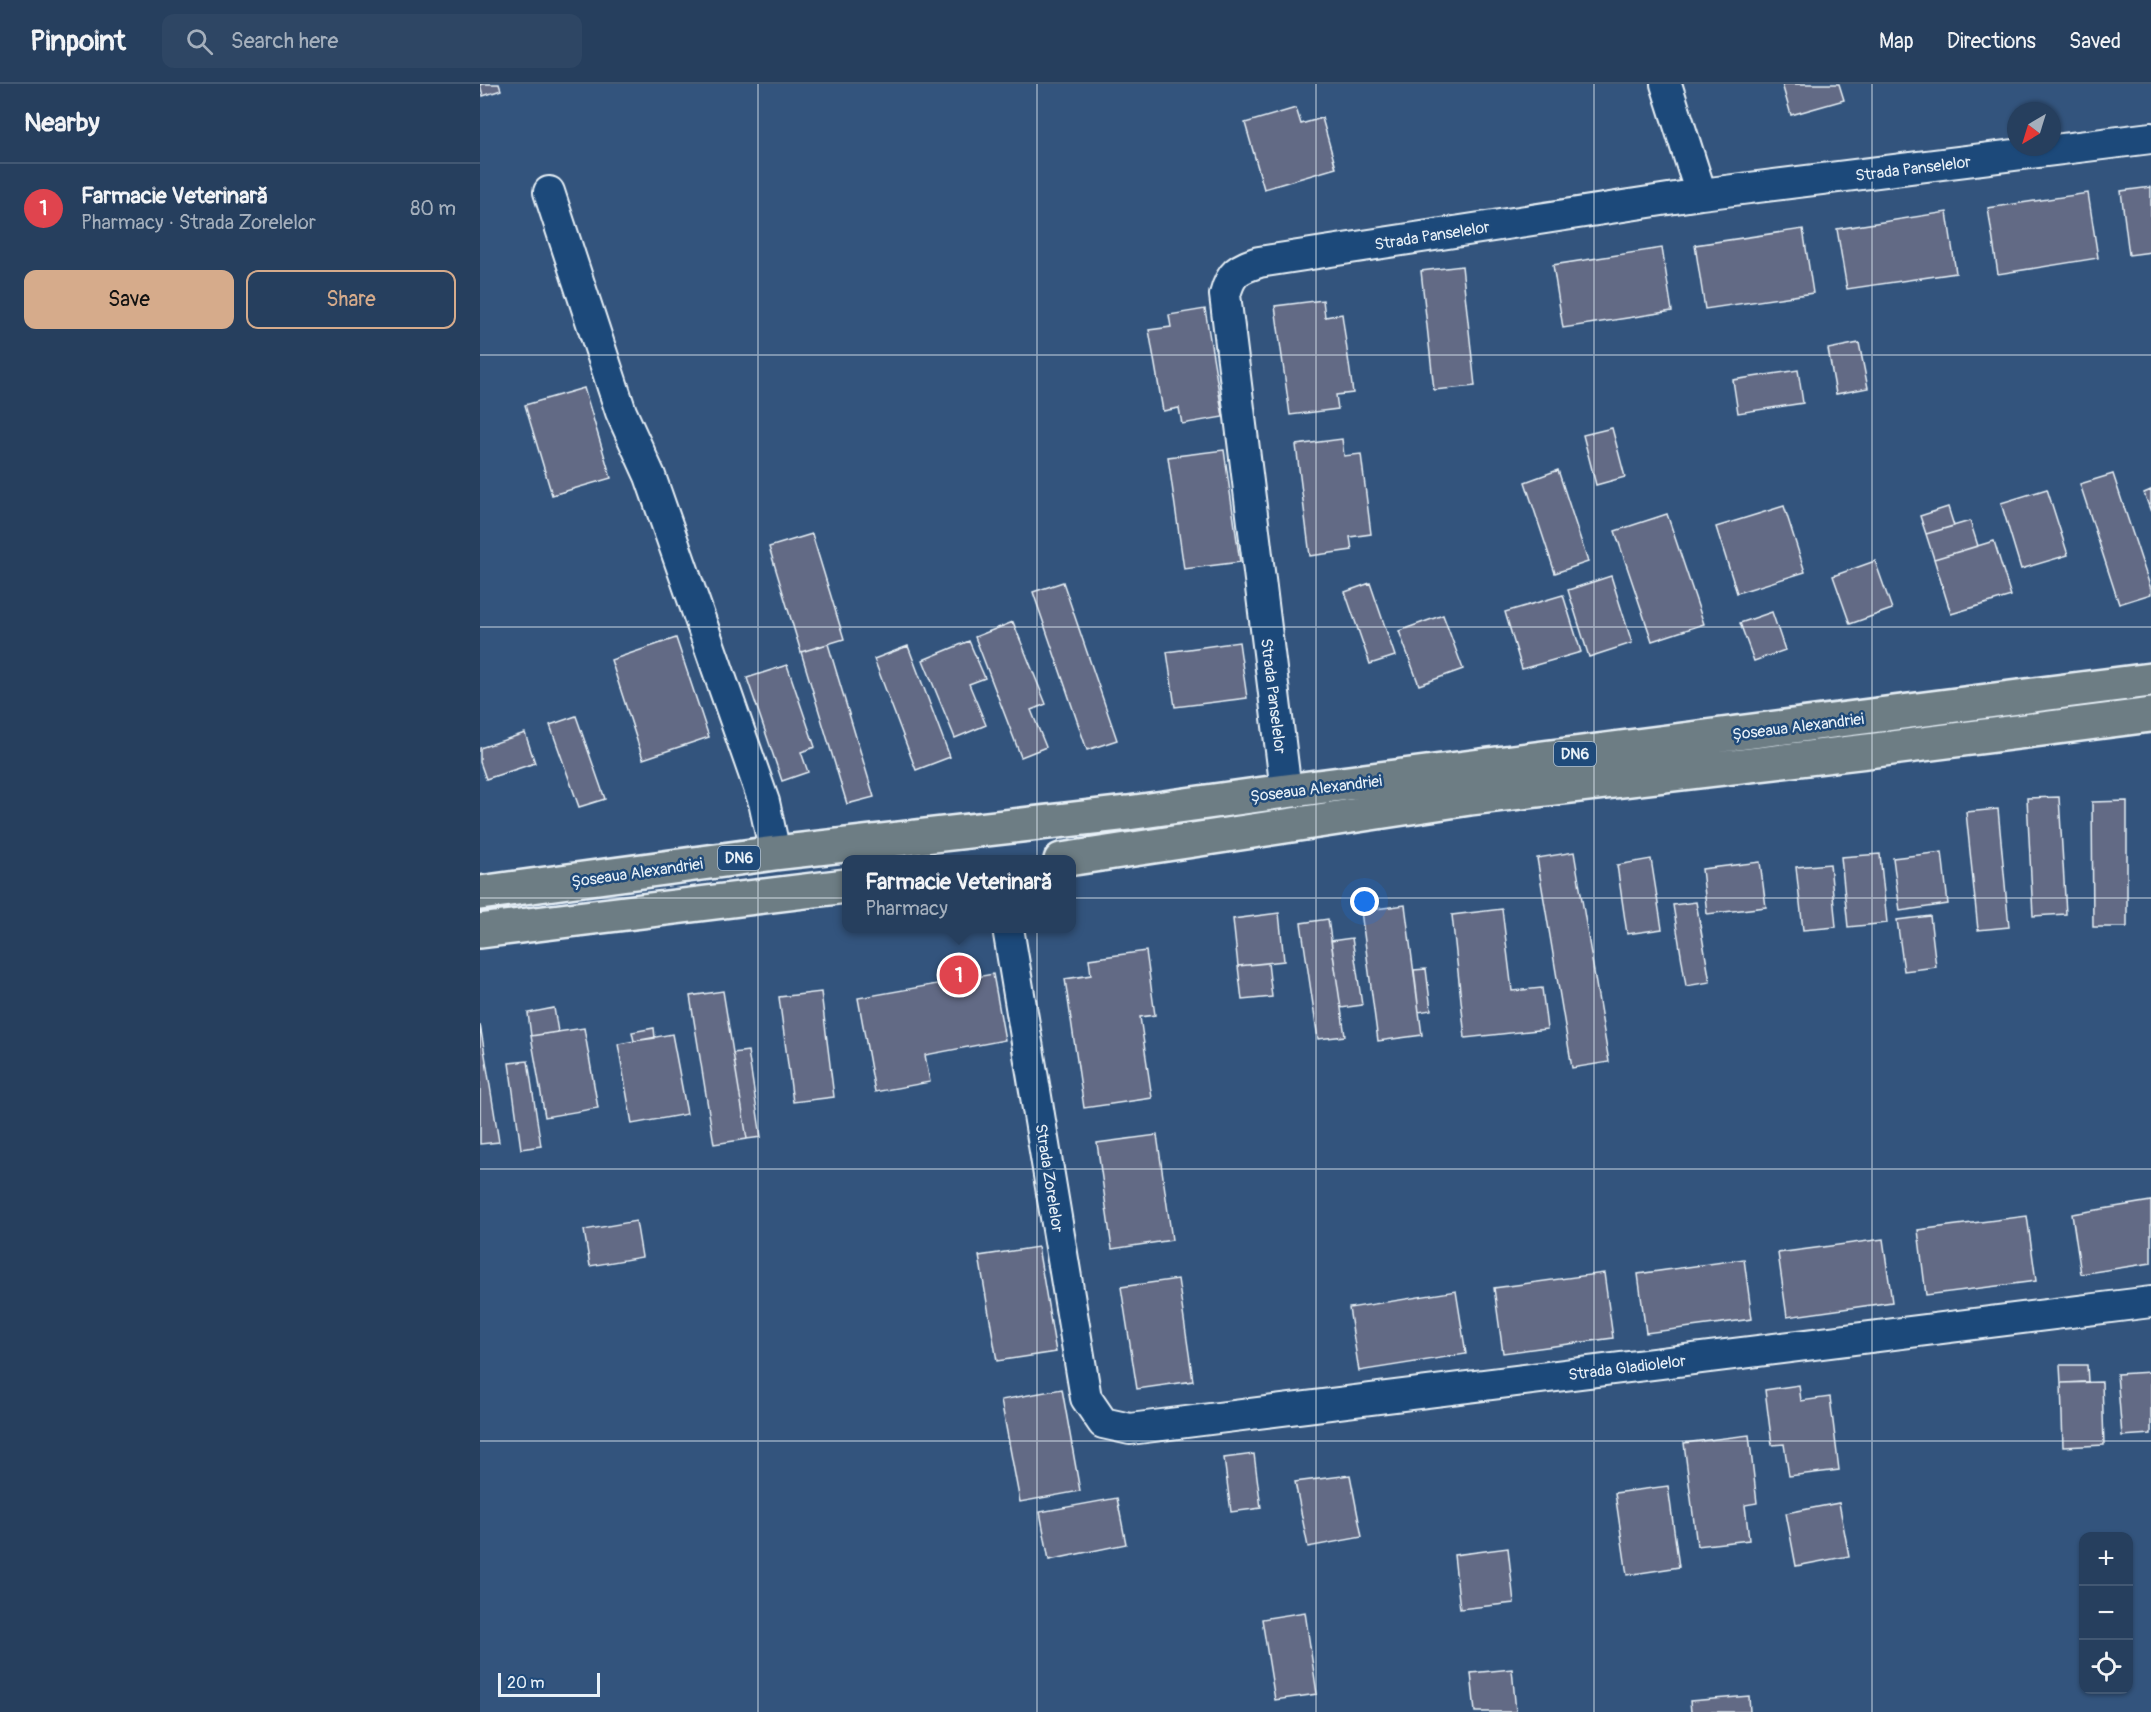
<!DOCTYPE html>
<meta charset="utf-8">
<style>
body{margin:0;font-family:Pangolin,sans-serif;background:#2e4664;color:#f1f3f6}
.controls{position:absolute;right:18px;bottom:18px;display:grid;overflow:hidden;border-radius:12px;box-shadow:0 2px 4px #0004}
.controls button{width:54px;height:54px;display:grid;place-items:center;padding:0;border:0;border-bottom:2px solid #425873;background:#263f5e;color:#f1f3f6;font:30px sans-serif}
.compass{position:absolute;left:1527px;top:18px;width:54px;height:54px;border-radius:50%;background:#263f5e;box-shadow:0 2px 4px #0004;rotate:218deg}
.scale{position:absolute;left:18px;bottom:15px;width:102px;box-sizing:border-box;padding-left:6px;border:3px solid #e8f1f8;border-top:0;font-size:16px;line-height:21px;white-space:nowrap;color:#e8f1f8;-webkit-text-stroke:4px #1f4a7a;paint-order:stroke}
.you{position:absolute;left:885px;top:818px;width:21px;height:21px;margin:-15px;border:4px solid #fff;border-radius:50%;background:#1a73e8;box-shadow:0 0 0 9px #1a73e833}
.badge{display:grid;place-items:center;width:39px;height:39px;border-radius:50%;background:#d6ab8b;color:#fff;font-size:20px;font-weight:700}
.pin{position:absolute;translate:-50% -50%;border:3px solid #fff;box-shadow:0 2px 6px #0006}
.popup{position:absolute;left:362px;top:771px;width:234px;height:78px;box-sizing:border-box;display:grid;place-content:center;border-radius:12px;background:#263f5e;filter:drop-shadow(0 2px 4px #0005);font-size:20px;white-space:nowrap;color:#a4afbc}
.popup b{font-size:22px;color:#f1f3f6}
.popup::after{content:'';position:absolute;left:50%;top:100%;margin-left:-12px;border:12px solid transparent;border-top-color:#263f5e}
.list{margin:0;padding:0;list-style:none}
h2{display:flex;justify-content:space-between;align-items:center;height:78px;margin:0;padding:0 24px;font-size:26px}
h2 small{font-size:20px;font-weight:400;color:#a4afbc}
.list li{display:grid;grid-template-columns:39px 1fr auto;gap:18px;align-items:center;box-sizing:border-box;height:90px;padding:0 24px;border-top:2px solid #425873}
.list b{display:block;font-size:22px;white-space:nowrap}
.list p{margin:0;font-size:20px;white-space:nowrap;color:#a4afbc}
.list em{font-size:20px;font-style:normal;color:#a4afbc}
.actions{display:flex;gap:12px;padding:18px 24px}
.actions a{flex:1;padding:14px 0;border:2px solid #d6ab8b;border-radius:12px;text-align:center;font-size:21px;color:#d6ab8b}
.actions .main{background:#d6ab8b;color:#111}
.icon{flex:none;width:33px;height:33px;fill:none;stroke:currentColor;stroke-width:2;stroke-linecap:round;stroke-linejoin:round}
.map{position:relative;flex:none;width:1671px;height:1628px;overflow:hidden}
header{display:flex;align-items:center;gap:36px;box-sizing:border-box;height:84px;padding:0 30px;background:#263f5e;border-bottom:2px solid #425873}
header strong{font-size:28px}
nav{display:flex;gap:33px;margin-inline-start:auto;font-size:21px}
.search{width:420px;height:54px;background:#2e4664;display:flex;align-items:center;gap:15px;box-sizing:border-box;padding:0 21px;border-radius:12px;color:#a4afbc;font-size:22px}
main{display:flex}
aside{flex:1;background:#263f5e}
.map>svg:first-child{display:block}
.building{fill:#626a85;stroke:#e8f1f8;stroke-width:1.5}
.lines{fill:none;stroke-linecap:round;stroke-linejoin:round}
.minor-casing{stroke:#e8f1f8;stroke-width:34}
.trunk-casing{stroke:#e8f1f8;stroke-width:38}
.minor{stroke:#1f4a7a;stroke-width:30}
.trunk{stroke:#6d7d84;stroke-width:33}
.grid{fill:none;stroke:#e8f1f8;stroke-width:1.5;stroke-opacity:0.55}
.labels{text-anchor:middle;stroke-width:5;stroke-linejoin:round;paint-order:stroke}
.shield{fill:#1f4a7a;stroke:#acbfd2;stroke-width:1.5}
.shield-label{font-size:15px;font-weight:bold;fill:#e8f1f8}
.street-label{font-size:16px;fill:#e8f1f8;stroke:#1f4a7a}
</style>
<header>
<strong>Pinpoint</strong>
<div class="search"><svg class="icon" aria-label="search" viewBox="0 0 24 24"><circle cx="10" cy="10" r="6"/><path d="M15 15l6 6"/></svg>Search here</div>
<nav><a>Map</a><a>Directions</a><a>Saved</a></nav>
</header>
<main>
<aside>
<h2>Nearby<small></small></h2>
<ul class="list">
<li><span class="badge" style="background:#e0444e">1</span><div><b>Farmacie Veterinară</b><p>Pharmacy · Strada Zorelelor</p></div><em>80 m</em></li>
</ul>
<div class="actions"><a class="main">Save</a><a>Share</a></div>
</aside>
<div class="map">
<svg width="1671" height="1628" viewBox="0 0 1671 1628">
<rect width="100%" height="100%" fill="#33547d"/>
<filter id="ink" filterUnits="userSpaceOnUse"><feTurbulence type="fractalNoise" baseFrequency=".0167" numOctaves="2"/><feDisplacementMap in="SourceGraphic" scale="12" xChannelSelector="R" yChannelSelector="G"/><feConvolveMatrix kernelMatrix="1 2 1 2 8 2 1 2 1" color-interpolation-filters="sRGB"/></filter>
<g filter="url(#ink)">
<!-- building -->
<path class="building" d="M0,0h19l2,6 -18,6z
M1302,0h57l5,16 -53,15z
M816,24l5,16 21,-6 14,50 -72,21 -19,-66z
M1671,103v65l-22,3 -8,-64z
M1608,109l10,65 -100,16 -10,-66z
M1467,128l9,61 -109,16 -10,-60z
M1323,145l10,64 -108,16 -10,-64z
M1182,164l10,63 -109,17 -10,-63z
M982,182l13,120 -41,4 -13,-119z
M843,216l2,17 17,-3 11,79 -17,2 2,14 -48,6 -15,-109z
M725,225l18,108 -41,7 -3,-16 -16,3 -14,-81 22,-3 -2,-12z
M1379,259l9,45 -32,6 -8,-45z
M1318,286l5,33 -65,10 -5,-33z
M104,304l27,90 -59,17 -27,-90z
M1132,344l13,49 -29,8 -13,-50z
M862,355l2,17 17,-2 10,80 -21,3 2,13 -42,6 -14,-111z
M744,366l16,112 -56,7 -16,-112z
M1078,386l30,92 -33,11 -30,-91z
M1633,390l38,115v5l-32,10 -39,-120z
M1567,405l21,66 -47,14 -20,-66z
M1671,406v22l-7,-19z
M1304,422l21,66 -68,21 -21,-66z
M1468,423l6,19 -28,8 -6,-18z
M1187,430l37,110 -52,17 -37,-110z
M1490,437l8,25 -44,13 -8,-25z
M332,450l32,105 -43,13 -32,-105z
M1514,457l17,55 -60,18 -17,-55z
M1395,477l17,48 -42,15 -17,-48z
M1131,492l21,67 -43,14 -21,-67z
M583,498l54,158 -30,10 -54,-158z
M890,499l25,73 -25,8 -25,-72z
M1083,511l18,57 -59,17 -17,-57z
M1292,528l13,38 -31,11 -14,-38z
M963,531l20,54 -44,16 -20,-54z
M533,538l33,82 -15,6 15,37 -25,10 -46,-120z
M196,554l33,99 -66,22 -32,-99z
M489,557l16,37 -16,6 17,41 -31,13 -32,-78z
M759,558l8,56 -72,9 -8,-55z
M348,560l46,153 -27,7 -46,-152z
M428,562l42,111 -34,13 -42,-111z
M307,581l28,82 -14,5 7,20 -26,9 -35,-103z
M96,632l29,83 -26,8 -29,-82z
M45,649l10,30 -49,16 -6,-17v-14z
M1579,713l7,117 -33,2 -6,-118z
M1647,717v126h-34l-1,-125z
M1518,725l11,118 -31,3 -12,-118z
M1094,768l35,210 -37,6 -35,-210z
M1462,768l6,52 -48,7 -7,-53z
M1400,770l7,69 -39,4 -7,-70z
M1171,775l11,70 -35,5 -10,-69z
M1280,778l6,45 -59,7 -5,-45z
M1350,780l6,63 -33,3 -7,-63z
M1216,818l14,80 -24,4 -13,-81z
M925,821l17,130 -44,6 -17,-130z
M1022,825l10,82 30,-3 5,41 -82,9 -13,-123z
M799,829l5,48 -46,5 -5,-47z
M1450,832l6,51 -32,4 -7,-51z
M848,835l17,117 -27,3 -17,-116z
M872,854l10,67 -21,3 -10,-67z
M666,867l9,64 -15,2 12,81 -68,10 -19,-129 26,-4 -2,-16z
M788,879l4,34 -30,3 -4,-34z
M946,885l5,41 -12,2 -5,-42z
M513,890l12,66 -80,15 5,27 -55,10 -17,-94z
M243,907l24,148 -33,5 -24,-148z
M341,908l13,105 -41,5 -14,-105z
M74,924l4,24 -27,4 -3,-23z
M0,940l19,118 -19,2z
M104,944l14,80 -53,9 -14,-81z
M174,944l1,10 -21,3 -2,-9z
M192,950l15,80 -55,10 -14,-80z
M268,967l13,86 -14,2 -14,-86z
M48,977l13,85 -20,3 -12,-86z
M677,1051l15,105 -60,9 -15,-106z
M1671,1117v62l-70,11 -9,-60z
M1547,1132l9,65 -110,14 -8,-65z
M156,1137l6,36 -52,9 -6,-36z
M1403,1155l9,63 -105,15 -9,-64z
M558,1163l18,105 -59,9 -18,-105z
M1264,1175l8,60 -106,14 -8,-59z
M1124,1189l9,65 -110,15 -9,-65z
M698,1195l15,102 -56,8 -16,-102z
M976,1207l10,63 -107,17 -10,-63z
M1580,1281h27l1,17 -27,1z
M1671,1288v62l-29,2 -5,-62z
M1622,1298l2,63 -41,2 -2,-64z
M1319,1301l2,16 29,-4 9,73 -50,6 -5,-32 -12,1 -7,-55z
M582,1305l18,102 -60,11 -19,-102z
M1269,1351l8,68 -12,2 4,35 -52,6 -13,-103z
M774,1370l7,54 -30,4 -7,-54z
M870,1391l12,62 -54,10 -13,-65z
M1188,1402l11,81 -52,8 -12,-82z
M637,1414l9,46 -77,16 -9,-48z
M1359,1419l10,53 -53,10 -10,-53z
M1028,1464l6,55 -54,6 -6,-54z
M825,1528l12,82 -42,6 -13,-81z
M1032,1585l4,43h-41l-4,-39z
M1269,1612l1,16h-59l-1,-11z"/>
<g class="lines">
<!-- minor casing -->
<g class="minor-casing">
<path id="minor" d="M1186,0l35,110
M69,108l72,220 29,64 114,326 11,51
M806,707l-61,-496c6,-23 13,-26 34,-33l442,-68 450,-56
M528,844l78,470 17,25 27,6 1021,-127"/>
</g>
<!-- trunk casing -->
<g class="trunk-casing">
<path id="trunk" d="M581,776l409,-62 406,-48 275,-35
M0,809l295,-40 353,-40 158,-22 865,-111
M0,847l366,-45"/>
</g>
<!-- minor -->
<use href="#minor" class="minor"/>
<!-- trunk -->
<use href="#trunk" class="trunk"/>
</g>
</g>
<!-- grid -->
<path class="grid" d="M278,0v1628M557,0v1628M836,0v1628M1114,0v1628M1392,0v1628M0,271h1671M0,543h1671M0,814h1671M0,1085h1671M0,1357h1671"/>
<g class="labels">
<!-- shield labels -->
<g class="shield">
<rect x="1074" y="658" width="42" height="24" rx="4.5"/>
<rect x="238" y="762" width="42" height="24" rx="4.5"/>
</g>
<g class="shield-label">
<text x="1095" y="675">DN6</text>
<text x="259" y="779">DN6</text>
</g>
<!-- street labels -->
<g class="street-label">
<text transform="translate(1433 84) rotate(-7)" y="6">Strada Panselelor</text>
<text transform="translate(952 151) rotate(-9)" y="6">Strada Panselelor</text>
<text transform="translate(794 612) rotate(83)" y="6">Strada Panselelor</text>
<text transform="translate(1318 642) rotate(-7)" y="6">Șoseaua Alexandriei</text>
<text transform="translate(836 704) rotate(-7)" y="6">Șoseaua Alexandriei</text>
<text transform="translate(157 788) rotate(-8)" y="6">Șoseaua Alexandriei</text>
<text transform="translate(570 1094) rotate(81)" y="6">Strada Zorelelor</text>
<text transform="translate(1147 1283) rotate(-7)" y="6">Strada Gladiolelor</text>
</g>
</g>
</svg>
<div class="controls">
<button>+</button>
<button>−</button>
<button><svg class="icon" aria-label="locate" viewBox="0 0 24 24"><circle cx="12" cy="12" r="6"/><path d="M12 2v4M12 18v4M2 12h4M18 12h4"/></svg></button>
</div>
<svg class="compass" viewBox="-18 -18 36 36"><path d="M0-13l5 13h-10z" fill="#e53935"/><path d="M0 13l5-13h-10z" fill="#a4afbc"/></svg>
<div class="scale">20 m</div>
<div class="you"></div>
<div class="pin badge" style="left:479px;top:891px;background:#e0444e">1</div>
<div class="popup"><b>Farmacie Veterinară</b>Pharmacy</div>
</div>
</main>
